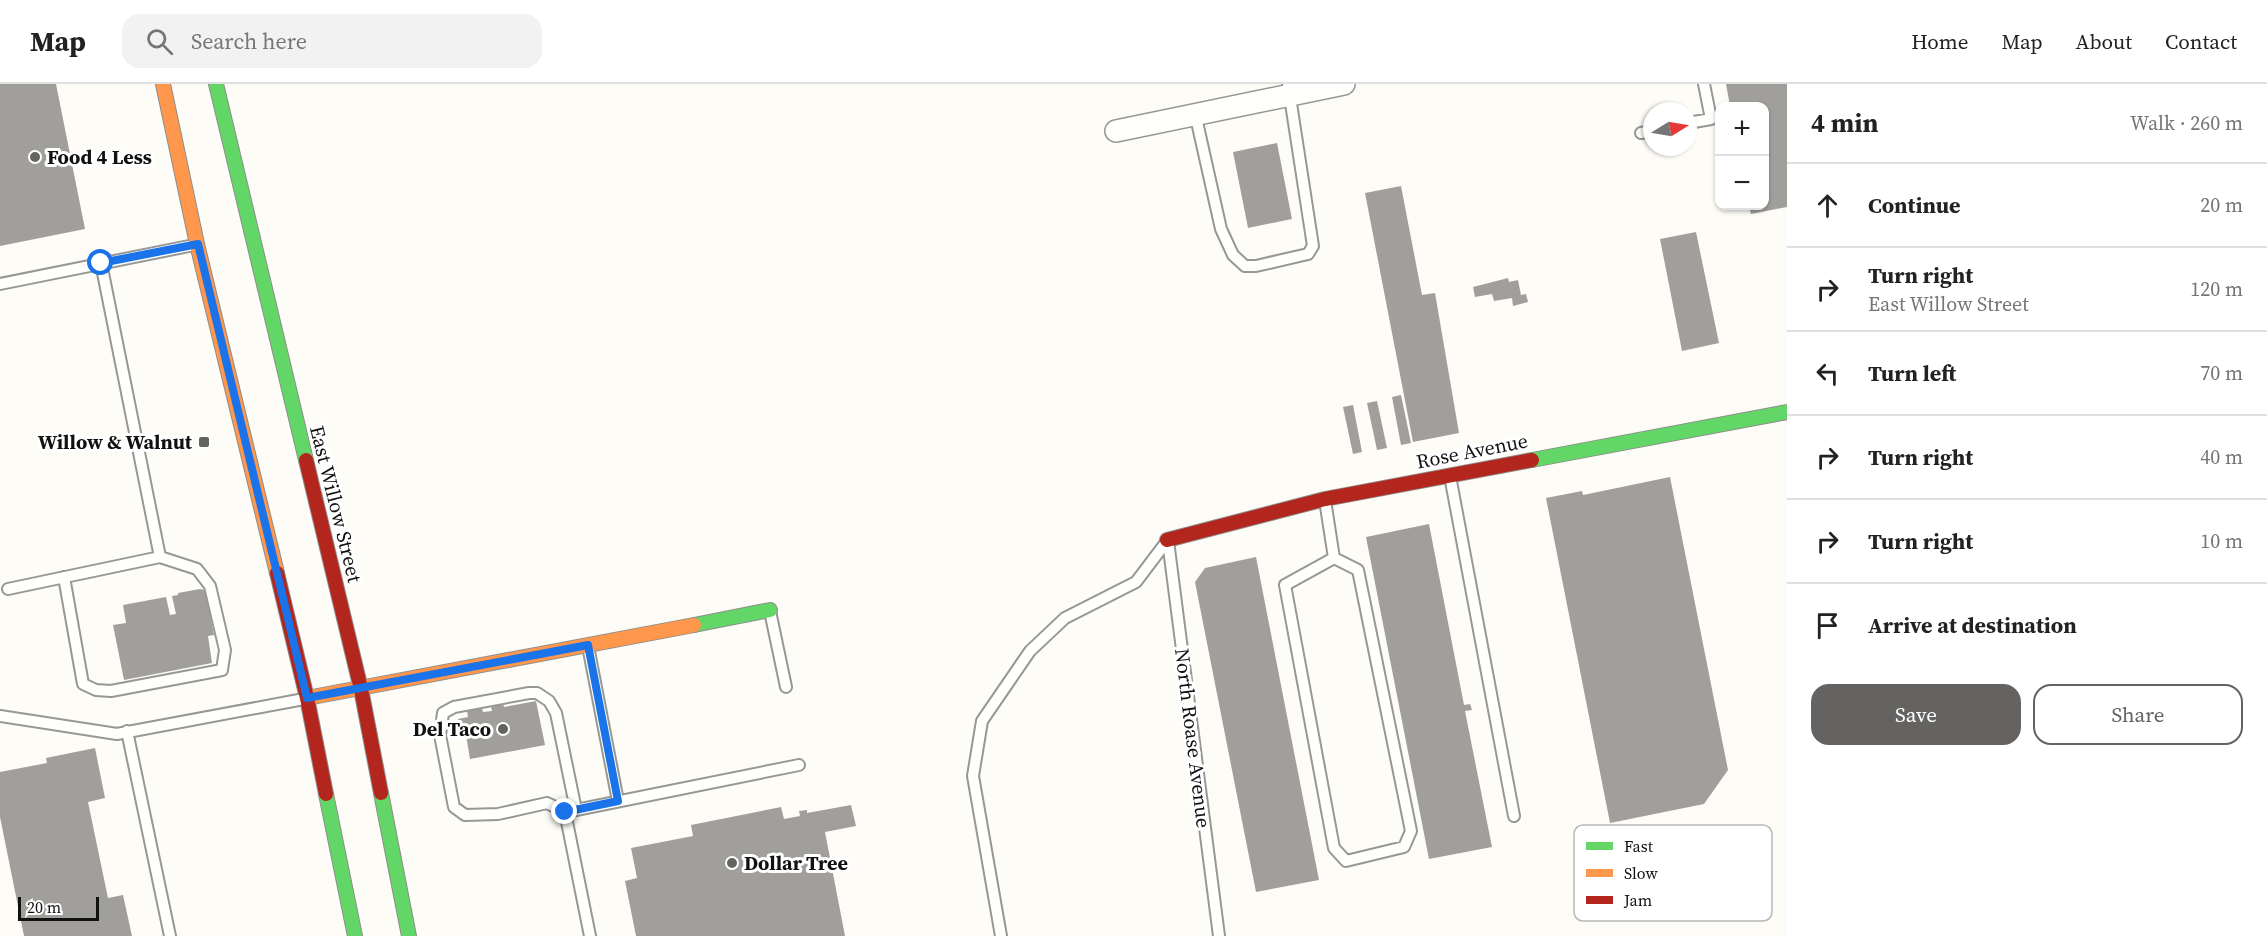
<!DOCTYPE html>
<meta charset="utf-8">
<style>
:root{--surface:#fff;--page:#f2f2f2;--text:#222;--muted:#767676;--line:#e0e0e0;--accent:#646362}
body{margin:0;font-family:"Source Serif 4",serif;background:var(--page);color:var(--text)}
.controls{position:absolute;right:18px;top:18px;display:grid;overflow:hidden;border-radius:12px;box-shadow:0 2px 4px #0004}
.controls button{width:54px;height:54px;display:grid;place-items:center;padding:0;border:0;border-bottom:2px solid var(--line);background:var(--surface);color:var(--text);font:30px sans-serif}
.compass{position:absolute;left:1643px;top:18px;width:54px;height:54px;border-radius:50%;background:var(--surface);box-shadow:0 2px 4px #0004;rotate:79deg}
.scale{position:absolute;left:18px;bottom:15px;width:81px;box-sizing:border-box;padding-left:6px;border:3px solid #111;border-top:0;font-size:16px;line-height:21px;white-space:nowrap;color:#111;-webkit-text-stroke:4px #fff;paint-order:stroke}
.stop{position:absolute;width:18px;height:18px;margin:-14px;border:4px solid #1a73e8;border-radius:50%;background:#fff}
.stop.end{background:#1a73e8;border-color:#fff;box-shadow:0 2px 6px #0008}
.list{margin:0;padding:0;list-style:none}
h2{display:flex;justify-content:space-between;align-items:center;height:78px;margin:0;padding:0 24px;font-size:26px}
h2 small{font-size:20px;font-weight:400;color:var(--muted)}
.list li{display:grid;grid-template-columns:39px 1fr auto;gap:18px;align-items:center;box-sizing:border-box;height:84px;padding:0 24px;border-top:2px solid var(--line)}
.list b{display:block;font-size:22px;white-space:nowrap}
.list p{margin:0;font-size:20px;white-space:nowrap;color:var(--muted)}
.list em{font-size:20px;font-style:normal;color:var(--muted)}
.actions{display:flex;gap:12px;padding:18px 24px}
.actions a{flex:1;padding:14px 0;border:2px solid var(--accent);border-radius:18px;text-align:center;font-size:21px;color:var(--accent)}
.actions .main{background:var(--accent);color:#fff}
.icon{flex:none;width:33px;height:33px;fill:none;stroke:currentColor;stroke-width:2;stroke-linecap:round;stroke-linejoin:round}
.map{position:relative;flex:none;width:1787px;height:852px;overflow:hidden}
header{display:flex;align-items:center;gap:36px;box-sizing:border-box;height:84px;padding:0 30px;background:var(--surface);border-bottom:2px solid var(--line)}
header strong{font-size:28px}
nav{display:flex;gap:33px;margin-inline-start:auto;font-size:21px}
.search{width:420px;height:54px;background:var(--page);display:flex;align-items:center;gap:15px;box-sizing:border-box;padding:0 21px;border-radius:18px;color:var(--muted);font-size:22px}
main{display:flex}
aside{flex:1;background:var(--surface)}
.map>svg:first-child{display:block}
</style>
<header>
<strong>Map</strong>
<div class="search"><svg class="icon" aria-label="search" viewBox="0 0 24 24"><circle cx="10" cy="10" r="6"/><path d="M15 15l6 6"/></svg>Search here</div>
<nav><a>Home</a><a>Map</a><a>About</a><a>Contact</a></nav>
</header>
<main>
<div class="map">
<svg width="1787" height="852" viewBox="0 0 1787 852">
<rect width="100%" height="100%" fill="#fdfcf7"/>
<path fill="#a19f9c" d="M0,0H56L85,145L0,162Z
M1726,0H1787V123L1751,130L1749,122H1764V22H1730Z
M1277,59L1292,135L1248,144L1233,68Z
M1401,102L1422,211L1435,209L1459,349L1413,358L1365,109Z
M1696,148L1719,259L1682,267L1660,155Z
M1508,194L1509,198L1518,196L1521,211L1526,210L1528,218L1513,222L1512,214L1494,217L1492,210L1475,213L1473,203Z
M1401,311L1411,359L1401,361L1392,313Z
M1377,317L1387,364L1377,366L1367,319Z
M1353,321L1362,368L1353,370L1343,323Z
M1670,393L1728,686L1704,720L1610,739L1546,414L1582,407L1583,411Z
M1429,440L1464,621L1470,620L1472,626L1465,627L1492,763L1429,775L1366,453Z
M1256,473L1319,796L1256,808L1195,498L1205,484Z
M200,505L205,506L214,551L208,552L212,579L124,596L113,541L126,539L123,521L166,513L170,531L176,530L172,512L178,511V509Z
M502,615L504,623L536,617L545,661L470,675L465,645L460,646L458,635L468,633L467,627L482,624L483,628L492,627L490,618Z
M95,664L105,714L88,718L108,814L123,811L132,852H24L0,733V688L47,679L46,674Z
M851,721L856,742L825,748L845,852H636L625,797L637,794L631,764L693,752L691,741L781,723L784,735L800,732L799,727L807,726V729Z"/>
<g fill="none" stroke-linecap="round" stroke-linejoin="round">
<defs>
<path id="lane" d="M1195,29L1221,145L1233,171L1245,182H1256L1308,170L1313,162L1288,0
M1688,39L1711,35L1704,0
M1641,49L1652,47
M0,200L194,161
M1450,392L1514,732
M1325,416L1334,474L1285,501L1334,764L1346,777L1404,763L1411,747L1358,486L1334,474
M1168,457L1219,852
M64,493L83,600L96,606L111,607L222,586L225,566L210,502L197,485L160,473
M8,505L160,473L101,179
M770,527L786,603
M588,562L618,717
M0,632L117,650L304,615
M127,647L170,852
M576,726L556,629L549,617L537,609H529L454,623L443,629L440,651L454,723L465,731L498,730L547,719L565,728L576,726L799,681
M565,728L590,852
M1001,852L973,692L982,637L1030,567L1065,534L1136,498L1167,457"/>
<path id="street" d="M1116,47L1344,0"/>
<path id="fast" d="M216,0L306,376
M1532,376L1787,328
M694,541L770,526
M381,709L409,852
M326,710L355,852"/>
<path id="slow" d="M163,0L197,160L277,489
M307,614L694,541"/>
<path id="jam" d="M306,376L361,605L381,709
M1167,456L1325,415L1532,376
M277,489L307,614L326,710"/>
</defs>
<use href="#lane" stroke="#979795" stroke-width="14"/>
<use href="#street" stroke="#979795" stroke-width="24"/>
<use href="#fast" stroke="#8e8d8b" stroke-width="16"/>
<use href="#slow" stroke="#8e8d8b" stroke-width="16"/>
<use href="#jam" stroke="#8e8d8b" stroke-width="16"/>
<use href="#lane" stroke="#fffffe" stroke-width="10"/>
<use href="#street" stroke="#fffffe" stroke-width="21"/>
<use href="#fast" stroke="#63d668" stroke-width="14"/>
<use href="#slow" stroke="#ff974d" stroke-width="14"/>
<use href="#jam" stroke="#b3261e" stroke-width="14"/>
</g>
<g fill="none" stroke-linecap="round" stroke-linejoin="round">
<path stroke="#1a73e8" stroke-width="8" d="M101,179L198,160L307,614L588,561L618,717L565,728"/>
</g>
<g fill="#646362" stroke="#fff" stroke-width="2">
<circle cx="35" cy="73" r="6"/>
<rect x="198" y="352" width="12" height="12" rx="3"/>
<circle cx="503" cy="645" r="6"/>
<circle cx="732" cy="779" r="6"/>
</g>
<g text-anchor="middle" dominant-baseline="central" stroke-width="6" stroke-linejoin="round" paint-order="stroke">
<g font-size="20" font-weight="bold" fill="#111" stroke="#fff" text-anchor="start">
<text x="47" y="73">Food 4 Less</text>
<text x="192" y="358" text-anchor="end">Willow &amp; Walnut</text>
<text x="491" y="645" text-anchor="end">Del Taco</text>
<text x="744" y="779">Dollar Tree</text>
</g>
<g font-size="20" fill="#111" stroke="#fff">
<text transform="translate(1472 367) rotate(-11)">Rose Avenue</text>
<text transform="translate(336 420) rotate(76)">East Willow Street</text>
<text transform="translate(1193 654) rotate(83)">North Roase Avenue</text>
</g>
</g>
<rect x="1574" y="741" width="198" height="96" rx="9" fill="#fff" stroke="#b8b8b8" stroke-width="1.5"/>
<rect x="1586" y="758" width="27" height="8" fill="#63d668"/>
<rect x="1586" y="785" width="27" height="8" fill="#ff974d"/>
<rect x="1586" y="812" width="27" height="8" fill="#b3261e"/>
<g font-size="16" fill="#111">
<text x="1624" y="768">Fast</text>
<text x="1624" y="795">Slow</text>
<text x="1624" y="822">Jam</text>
</g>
</svg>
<div class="controls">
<button>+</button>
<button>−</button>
</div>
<svg class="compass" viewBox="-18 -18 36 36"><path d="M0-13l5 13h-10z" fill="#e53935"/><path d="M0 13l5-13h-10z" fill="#767676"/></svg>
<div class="scale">20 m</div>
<div class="stop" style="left:101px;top:179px"></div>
<div class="stop end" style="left:565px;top:728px"></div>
</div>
<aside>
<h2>4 min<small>Walk · 260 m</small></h2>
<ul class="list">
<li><svg class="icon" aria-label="ahead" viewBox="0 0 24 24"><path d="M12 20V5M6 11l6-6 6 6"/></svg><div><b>Continue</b></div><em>20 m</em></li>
<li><svg class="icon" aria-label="right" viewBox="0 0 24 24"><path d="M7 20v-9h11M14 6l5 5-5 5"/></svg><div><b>Turn right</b><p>East Willow Street</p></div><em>120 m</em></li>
<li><svg class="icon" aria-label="left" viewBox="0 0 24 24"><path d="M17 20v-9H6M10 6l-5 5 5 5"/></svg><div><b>Turn left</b></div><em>70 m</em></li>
<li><svg class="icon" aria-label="right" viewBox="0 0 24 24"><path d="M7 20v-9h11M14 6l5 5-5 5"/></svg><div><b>Turn right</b></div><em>40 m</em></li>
<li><svg class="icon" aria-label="right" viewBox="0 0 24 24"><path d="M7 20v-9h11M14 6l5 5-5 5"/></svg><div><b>Turn right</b></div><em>10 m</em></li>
<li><svg class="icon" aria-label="arrive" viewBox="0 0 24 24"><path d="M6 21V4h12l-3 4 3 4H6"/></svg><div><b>Arrive at destination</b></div></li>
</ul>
<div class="actions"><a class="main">Save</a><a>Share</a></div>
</aside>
</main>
